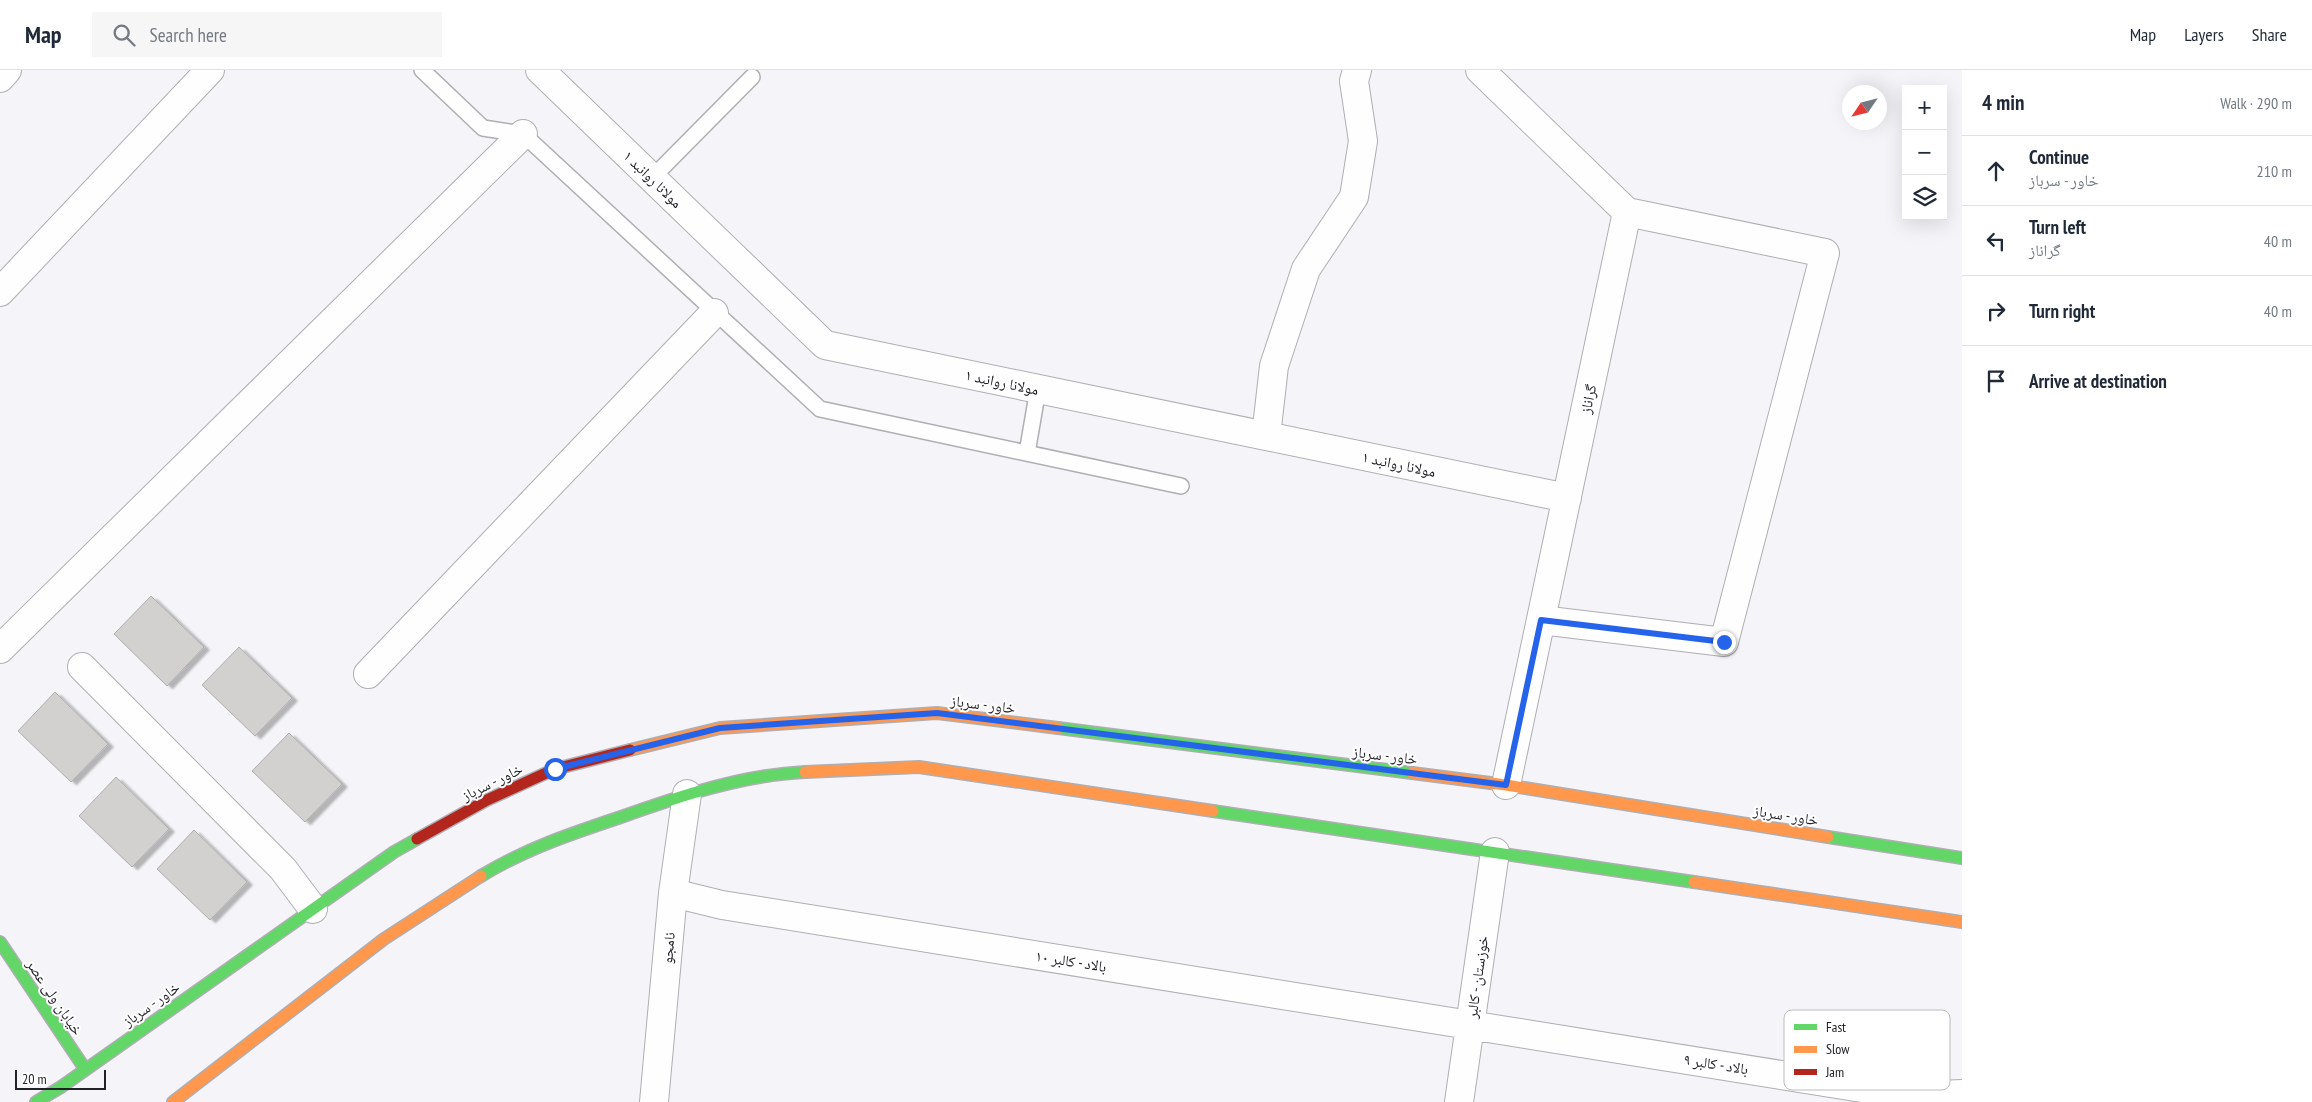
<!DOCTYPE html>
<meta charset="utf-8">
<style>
:root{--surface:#fff;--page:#f6f6f7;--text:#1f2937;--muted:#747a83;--line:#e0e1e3}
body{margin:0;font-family:"PT Sans Narrow","Noto Naskh Arabic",sans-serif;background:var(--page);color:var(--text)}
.controls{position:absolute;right:15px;top:15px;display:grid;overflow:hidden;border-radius:0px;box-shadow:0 5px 20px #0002}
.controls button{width:45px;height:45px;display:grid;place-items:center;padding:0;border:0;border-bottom:1px solid var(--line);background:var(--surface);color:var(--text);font:25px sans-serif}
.compass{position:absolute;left:1842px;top:15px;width:45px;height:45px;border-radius:50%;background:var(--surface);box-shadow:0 5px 20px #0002;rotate:235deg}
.scale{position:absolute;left:15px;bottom:12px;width:91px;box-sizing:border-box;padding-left:5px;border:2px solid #212128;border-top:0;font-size:14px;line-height:18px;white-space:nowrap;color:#212128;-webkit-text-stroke:4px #fff;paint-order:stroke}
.stop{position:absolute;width:15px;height:15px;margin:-11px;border:4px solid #2563eb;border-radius:50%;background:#fff}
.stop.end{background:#2563eb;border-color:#fff;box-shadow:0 1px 5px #0008}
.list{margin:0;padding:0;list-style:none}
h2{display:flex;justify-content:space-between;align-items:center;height:65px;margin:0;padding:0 20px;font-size:21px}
h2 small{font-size:16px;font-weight:400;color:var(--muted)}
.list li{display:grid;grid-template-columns:32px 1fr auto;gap:15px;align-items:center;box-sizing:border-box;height:70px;padding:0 20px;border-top:1px solid var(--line)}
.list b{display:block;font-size:19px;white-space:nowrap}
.list p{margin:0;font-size:16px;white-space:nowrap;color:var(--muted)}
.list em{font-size:16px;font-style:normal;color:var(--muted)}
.icon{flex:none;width:28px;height:28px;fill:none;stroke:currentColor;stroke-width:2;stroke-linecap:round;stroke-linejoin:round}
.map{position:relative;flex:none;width:1962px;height:1032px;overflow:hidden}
header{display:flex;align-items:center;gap:30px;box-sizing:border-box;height:70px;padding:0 25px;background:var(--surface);border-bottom:1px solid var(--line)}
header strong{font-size:24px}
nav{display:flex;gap:28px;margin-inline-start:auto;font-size:18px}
.search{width:350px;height:45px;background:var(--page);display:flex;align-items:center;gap:12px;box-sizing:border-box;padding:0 18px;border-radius:0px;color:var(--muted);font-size:19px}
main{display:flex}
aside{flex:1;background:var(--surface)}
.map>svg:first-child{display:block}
</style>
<header>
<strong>Map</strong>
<div class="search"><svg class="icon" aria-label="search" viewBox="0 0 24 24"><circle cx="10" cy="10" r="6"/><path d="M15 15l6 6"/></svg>Search here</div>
<nav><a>Map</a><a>Layers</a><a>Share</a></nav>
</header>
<main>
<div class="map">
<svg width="1962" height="1032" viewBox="0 0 1962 1032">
<defs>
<filter id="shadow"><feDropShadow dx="5.5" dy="3" stdDeviation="1" flood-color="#0004"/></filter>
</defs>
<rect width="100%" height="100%" fill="#f5f5f9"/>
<path fill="#d2d1cf" stroke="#aeaeac" filter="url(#shadow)" d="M151,526L204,577L167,616L114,564Z
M239,577L292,628L255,666L202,615Z
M55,622L108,674L71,712L18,661Z
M289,663L342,714L305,752L252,701Z
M116,707L169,759L132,797L79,746Z
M194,760L247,812L210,850L157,799Z"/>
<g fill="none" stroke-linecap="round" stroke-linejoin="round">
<defs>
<path id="lane" d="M422,0L483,58L523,64L820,339L1181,416
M652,108L752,7
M1027,383L1038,319"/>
<path id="street" d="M540,0L825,275L1567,428
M1480,0L1627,142L1506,715
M0,8L7,0
M0,222L210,0
M1266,366L1274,296L1306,199L1354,127L1363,71L1354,11L1357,0
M1541,550L1724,572L1825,183L1627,142
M0,579L523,64
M82,597L283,799L313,839
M368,604L714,243
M673,823L722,835L1912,1026L1962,1024
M654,1032L673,823L687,724
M1459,1032L1495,782"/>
<path id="fast" d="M1058,658L1412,703
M1213,741L1694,812
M1828,767L1962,788
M481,806C525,779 573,763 621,747C680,726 742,705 805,702
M0,872L85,999
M36,1032L61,1017L394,782L417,769"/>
<path id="slow" d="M630,680L720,658L937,643L1058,658
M805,702L919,697L1213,741
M1412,703L1506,715L1828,767
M1694,812L1962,852
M173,1032L384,869L481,806"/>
<path id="jam" d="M417,769L487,730L555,699L630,680"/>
</defs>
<use href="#lane" stroke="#aeaeb3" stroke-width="18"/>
<use href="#street" stroke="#aeaeb3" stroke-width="30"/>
<use href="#fast" stroke="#aeaeb3" stroke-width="14"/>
<use href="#slow" stroke="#aeaeb3" stroke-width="14"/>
<use href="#jam" stroke="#aeaeb3" stroke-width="14"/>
<use href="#lane" stroke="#fefefe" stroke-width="15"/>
<use href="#street" stroke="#fefefe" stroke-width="28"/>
<use href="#fast" stroke="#63d668" stroke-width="11"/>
<use href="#slow" stroke="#ff974d" stroke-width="11"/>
<use href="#jam" stroke="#b3261e" stroke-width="11"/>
</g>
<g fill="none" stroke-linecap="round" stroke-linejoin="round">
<path stroke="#2563eb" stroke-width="6" d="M555,699L720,658L937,643L1506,715L1541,550L1724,572"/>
</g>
<g text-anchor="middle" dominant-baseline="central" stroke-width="4" stroke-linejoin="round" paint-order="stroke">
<g font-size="15" fill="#212128" stroke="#fff">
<text transform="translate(653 109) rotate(44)">مولانا روانبد ۱</text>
<text transform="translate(1002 312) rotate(12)">مولانا روانبد ۱</text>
<text transform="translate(1588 329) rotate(-78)">گراناز</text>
<text transform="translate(1399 394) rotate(12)">مولانا روانبد ۱</text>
<text transform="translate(983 634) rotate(7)">خاور - سرباز</text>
<text transform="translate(1385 685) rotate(7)">خاور - سرباز</text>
<text transform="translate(492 712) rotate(-26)">خاور - سرباز</text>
<text transform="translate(1786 745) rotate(9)">خاور - سرباز</text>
<text transform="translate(668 878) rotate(-85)">نامجو</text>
<text transform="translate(1071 891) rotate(9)">بالاد - کالبر ۱۰</text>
<text transform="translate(1477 907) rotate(-82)">خوزستان - کالبر</text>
<text transform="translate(55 927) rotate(56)">خیابان ولی عصر</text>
<text transform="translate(151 934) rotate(-35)">خاور - سرباز</text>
<text transform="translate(1716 994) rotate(9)">بالاد - کالبر ۹</text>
</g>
</g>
<rect x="1784" y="940" width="166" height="80" rx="8" fill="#fff" stroke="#bcbcbe" stroke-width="1"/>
<rect x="1794" y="954" width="23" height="6" fill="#63d668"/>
<rect x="1794" y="976" width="23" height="7" fill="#ff974d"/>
<rect x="1794" y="999" width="23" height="6" fill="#b3261e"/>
<g font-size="14" fill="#212128">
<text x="1826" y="962">Fast</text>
<text x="1826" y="984">Slow</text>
<text x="1826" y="1007">Jam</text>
</g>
</svg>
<div class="controls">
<button>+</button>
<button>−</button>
<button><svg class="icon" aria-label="layers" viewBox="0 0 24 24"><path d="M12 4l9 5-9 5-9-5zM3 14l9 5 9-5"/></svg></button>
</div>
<svg class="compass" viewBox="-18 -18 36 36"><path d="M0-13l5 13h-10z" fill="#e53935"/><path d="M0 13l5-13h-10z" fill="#747a83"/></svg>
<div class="scale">20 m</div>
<div class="stop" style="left:555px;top:699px"></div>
<div class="stop end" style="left:1724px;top:572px"></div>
</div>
<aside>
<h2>4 min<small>Walk · 290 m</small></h2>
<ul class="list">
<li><svg class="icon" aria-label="ahead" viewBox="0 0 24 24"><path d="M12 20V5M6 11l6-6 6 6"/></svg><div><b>Continue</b><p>خاور - سرباز</p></div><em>210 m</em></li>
<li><svg class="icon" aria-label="left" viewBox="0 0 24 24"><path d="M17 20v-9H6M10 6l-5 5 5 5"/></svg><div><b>Turn left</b><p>گراناز</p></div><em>40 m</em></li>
<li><svg class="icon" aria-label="right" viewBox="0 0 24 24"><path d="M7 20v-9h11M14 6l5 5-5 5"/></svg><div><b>Turn right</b></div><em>40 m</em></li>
<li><svg class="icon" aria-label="arrive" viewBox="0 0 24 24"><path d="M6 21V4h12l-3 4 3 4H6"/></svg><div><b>Arrive at destination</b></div></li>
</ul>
</aside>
</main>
